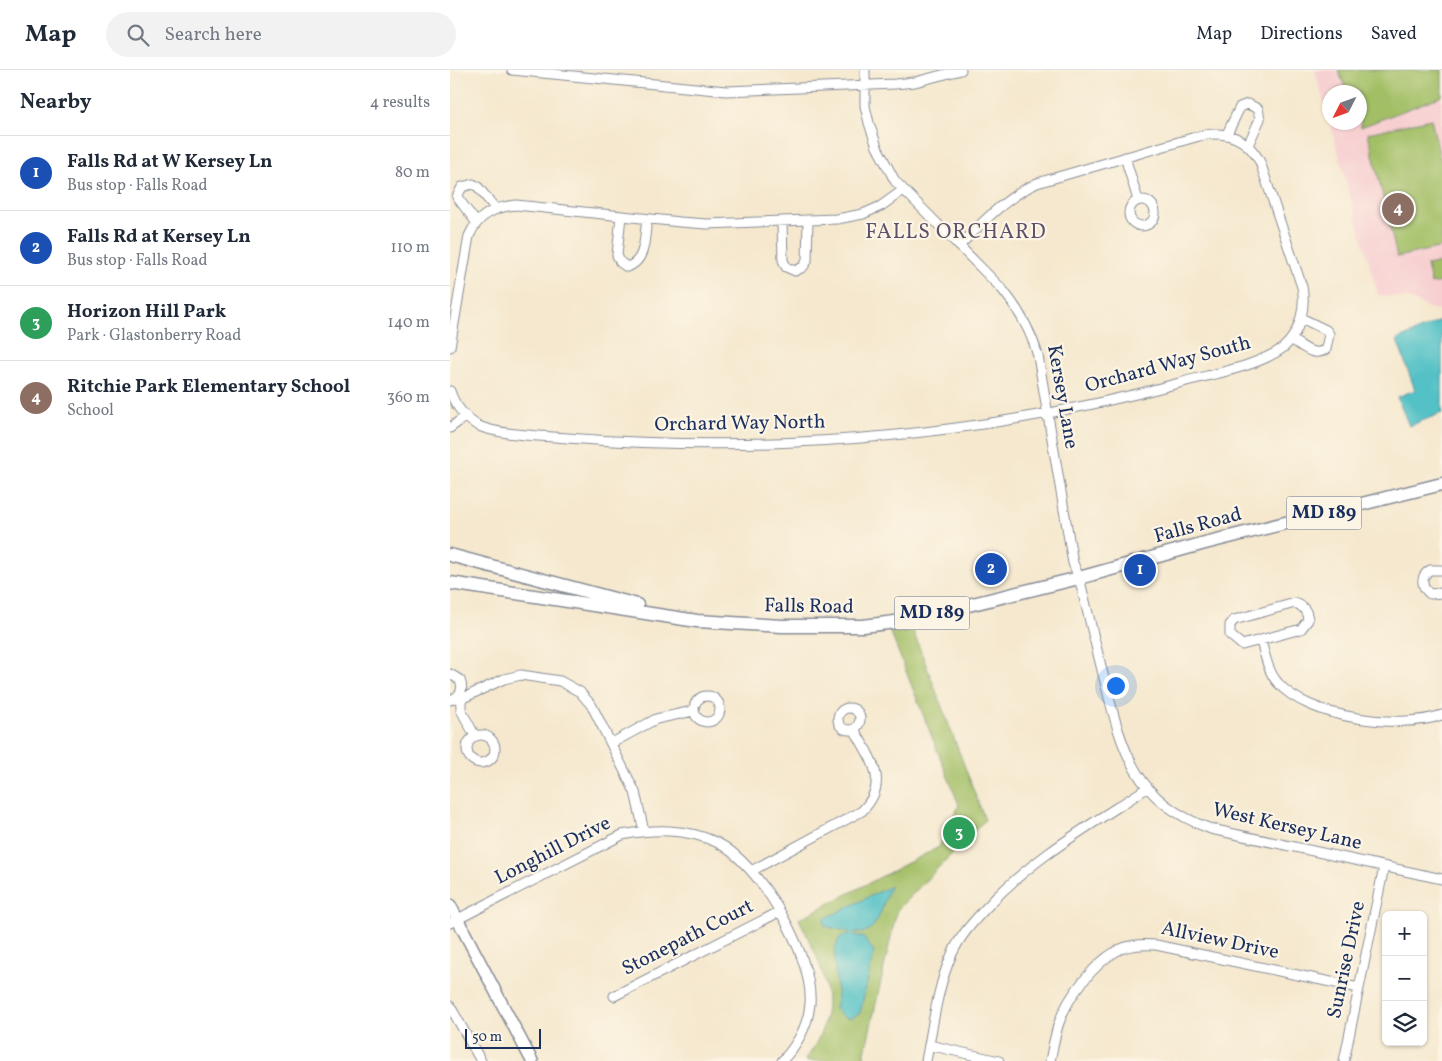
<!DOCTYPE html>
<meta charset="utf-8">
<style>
:root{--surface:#fff;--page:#f2f2f3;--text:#1f2937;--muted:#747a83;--line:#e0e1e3;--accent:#1a73e8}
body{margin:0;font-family:Vollkorn,serif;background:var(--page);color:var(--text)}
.controls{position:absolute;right:15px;bottom:15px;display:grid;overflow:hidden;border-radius:8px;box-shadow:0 1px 4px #0004}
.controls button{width:45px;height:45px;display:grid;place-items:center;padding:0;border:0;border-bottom:1px solid var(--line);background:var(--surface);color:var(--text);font:25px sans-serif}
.compass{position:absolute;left:872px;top:15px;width:45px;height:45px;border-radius:50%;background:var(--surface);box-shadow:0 1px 4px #0004;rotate:228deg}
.scale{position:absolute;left:15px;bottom:12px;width:76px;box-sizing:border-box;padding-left:5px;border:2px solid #1b2f5e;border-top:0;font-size:14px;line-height:18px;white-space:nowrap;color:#1b2f5e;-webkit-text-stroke:4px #fcf5e5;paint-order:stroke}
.you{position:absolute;left:665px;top:615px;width:18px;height:18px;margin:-12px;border:4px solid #fff;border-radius:50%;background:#1a73e8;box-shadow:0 0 0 8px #1a73e833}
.badge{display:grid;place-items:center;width:32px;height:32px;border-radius:50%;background:var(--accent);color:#fff;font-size:16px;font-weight:700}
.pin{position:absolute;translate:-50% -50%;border:2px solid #fff;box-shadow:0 1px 5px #0006}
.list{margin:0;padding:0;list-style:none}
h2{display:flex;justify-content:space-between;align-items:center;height:65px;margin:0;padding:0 20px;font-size:21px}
h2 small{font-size:16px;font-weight:400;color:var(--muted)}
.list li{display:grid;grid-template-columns:32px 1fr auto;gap:15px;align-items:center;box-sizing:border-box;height:75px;padding:0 20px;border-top:1px solid var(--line)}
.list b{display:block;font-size:19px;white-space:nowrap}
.list p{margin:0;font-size:16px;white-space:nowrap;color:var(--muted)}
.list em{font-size:16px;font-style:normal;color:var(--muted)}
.icon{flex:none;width:28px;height:28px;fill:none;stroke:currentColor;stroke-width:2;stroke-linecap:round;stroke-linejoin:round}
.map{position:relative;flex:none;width:992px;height:991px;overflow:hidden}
header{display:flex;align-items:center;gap:30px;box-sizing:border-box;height:70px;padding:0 25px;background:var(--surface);border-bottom:1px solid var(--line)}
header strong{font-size:24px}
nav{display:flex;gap:28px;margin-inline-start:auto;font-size:18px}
.search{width:350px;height:45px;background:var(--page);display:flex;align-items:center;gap:12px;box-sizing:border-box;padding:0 18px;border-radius:28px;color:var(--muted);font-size:19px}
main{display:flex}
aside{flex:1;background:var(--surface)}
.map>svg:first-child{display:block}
</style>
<header>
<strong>Map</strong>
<div class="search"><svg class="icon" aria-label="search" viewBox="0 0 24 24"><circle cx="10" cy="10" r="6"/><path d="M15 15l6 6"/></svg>Search here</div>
<nav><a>Map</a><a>Directions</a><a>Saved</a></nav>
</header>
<main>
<aside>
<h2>Nearby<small>4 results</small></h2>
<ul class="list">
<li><span class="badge" style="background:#1a4fb4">1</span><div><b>Falls Rd at W Kersey Ln</b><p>Bus stop · Falls Road</p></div><em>80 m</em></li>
<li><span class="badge" style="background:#1a4fb4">2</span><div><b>Falls Rd at Kersey Ln</b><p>Bus stop · Falls Road</p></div><em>110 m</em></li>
<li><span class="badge" style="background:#2e9e5b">3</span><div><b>Horizon Hill Park</b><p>Park · Glastonberry Road</p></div><em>140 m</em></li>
<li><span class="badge" style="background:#8d6e63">4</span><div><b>Ritchie Park Elementary School</b><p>School</p></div><em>360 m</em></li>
</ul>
</aside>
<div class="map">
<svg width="992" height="991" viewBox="0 0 992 991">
<rect width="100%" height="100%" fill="#fcf5e5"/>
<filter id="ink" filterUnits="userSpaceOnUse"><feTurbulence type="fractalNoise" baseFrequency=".02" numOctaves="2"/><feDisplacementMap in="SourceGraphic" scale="10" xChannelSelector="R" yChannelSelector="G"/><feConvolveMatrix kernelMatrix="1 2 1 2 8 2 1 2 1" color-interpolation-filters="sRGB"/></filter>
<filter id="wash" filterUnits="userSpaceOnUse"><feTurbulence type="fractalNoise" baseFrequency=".0096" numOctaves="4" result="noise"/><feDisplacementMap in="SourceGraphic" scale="20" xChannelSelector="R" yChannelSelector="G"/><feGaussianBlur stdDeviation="1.12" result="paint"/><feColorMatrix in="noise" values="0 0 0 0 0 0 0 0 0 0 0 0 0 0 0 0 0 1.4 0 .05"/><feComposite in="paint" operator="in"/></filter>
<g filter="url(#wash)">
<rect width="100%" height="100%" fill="#f5e8ce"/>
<path fill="#f7cfd1" d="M865,0H992V240L987,241L957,228L928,225L880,53L909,52V22H879V51Z"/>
<path fill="#a3bf66" stroke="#5f7762" d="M888,0H992V26L911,57L909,22H897Z
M981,49L992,96V177L947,187L918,63Z
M992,192V212L981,214L977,195Z
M462,558L535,750L447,840L413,991H355C393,938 375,901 349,849L489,777L509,735L440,561Z"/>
<path fill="#52c1c6" stroke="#367892" d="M992,250V343L959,356L947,327L965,320L947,270Z
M441,816C432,830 431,861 410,863C399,863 385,858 375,856L374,849Z
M398,864L413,867L424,882L410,943C399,952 392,948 385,938C392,911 377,890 390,867Z"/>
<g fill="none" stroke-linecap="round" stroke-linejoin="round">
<path stroke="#52c1c6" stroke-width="3" d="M402,865V861"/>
</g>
</g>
<g filter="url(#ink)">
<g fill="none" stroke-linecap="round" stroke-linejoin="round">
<defs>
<path id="minor" d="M62,0L276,21L445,14L465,12L511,0
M415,0V36L419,53L427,77L445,111L552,219C569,240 581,260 588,286L623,493L629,508C638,542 646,577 655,612C673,683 685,731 761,759L992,809
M777,64L790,37L798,34L808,39L810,49L798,75
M675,87L688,130
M679 143a13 13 0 1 1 26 0a13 13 0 1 1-26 0Z
M171,146L167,185L170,192L177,197C197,191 194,166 197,149
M332,151L333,190L336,197L345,201L353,197L357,191L358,150
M26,152L7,127L12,117L23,114L28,117L45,138
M841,269C852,276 864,288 876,279L879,264L876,260L851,248
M0,277L19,166C28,145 44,137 66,135L230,152L257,154L358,150L387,149L413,144L431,136L452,121
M0,321C4,334 16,350 29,356C48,365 95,366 117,368C324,384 532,367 733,312C762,304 810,296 834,277C850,263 856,237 852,217L810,92C797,67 775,60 749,66L587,113C555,128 533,152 509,176
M0,358L16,346
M992,500H980C970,506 971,517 980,524L992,523
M845,533C854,536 857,541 858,550L851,559L792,575L780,565V555L784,550Z
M811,571C815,585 818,602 828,613C858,648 950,660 992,645
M0,604L10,610C14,620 10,627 0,630
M244 639a13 13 0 1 1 26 0a13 13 0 1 1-26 0Z
M388 649a11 11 0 1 1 22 0a11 11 0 1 1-22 0Z
M17 679a14 14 0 1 1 28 0a14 14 0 1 1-28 0Z
M25,666L11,640V629L54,609L71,605L110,611L130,622L142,636L185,722L194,761
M162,673L206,649L243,641
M303,800L412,741C441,712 420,688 404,659
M0,853L172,765C204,759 235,758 266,772C309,792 364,886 360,934C358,956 347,975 332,991
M164,926L329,842
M0,936L31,991
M479,975L549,991
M476,991C483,956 487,917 502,884C510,866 523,852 536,838C582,788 641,755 697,718
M600,991C603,977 605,963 610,950C618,927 644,894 665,882C677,874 692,874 706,875L909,918
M894,991L934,797"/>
<path id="secondary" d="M0,835L82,991"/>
<path id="primary" d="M0,485L187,535
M0,513L247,551L332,556H413L453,551L629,508L755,473L992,414"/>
</defs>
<use href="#minor" stroke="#888c96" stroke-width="11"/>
<use href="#secondary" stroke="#888c96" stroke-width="14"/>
<use href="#primary" stroke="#888c96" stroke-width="15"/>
<use href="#minor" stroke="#fff" stroke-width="9"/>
<use href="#secondary" stroke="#fff" stroke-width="11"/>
<use href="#primary" stroke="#fff" stroke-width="12"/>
</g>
</g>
<g text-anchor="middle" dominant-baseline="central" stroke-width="4.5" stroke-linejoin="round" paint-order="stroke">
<g fill="#fcf5e5" stroke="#5e6a86" stroke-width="1">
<rect x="836.5" y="426.5" width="75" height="33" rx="4"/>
<rect x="444.5" y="526.5" width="75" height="33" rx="4"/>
</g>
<g font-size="19" font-weight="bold" fill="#1b2f5e">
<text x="874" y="443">MD 189</text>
<text x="482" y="543">MD 189</text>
</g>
<g font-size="20" fill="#1b2f5e" stroke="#fcf5e5">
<text transform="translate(718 295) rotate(-15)">Orchard Way South</text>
<text transform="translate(612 327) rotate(80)">Kersey Lane</text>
<text transform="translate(290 354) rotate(-1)">Orchard Way North</text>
<text transform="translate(748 456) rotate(-15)">Falls Road</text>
<text transform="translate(359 537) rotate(1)">Falls Road</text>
<text transform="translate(837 757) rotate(13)">West Kersey Lane</text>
<text transform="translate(103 781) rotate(-27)">Longhill Drive</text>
<text transform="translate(238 868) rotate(-27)">Stonepath Court</text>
<text transform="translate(770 871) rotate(12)">Allview Drive</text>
<text transform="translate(897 890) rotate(-78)">Sunrise Drive</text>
</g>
<g font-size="21" letter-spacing="1" fill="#5c526b" stroke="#fcf5e5">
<text x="506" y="162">FALLS ORCHARD</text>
</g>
</g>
</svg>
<div class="controls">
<button>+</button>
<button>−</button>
<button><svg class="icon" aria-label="layers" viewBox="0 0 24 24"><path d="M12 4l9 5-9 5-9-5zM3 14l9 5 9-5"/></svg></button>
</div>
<svg class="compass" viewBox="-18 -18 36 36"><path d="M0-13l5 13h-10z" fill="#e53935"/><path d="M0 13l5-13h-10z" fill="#747a83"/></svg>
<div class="scale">50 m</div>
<div class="you"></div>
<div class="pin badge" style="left:690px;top:500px;background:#1a4fb4">1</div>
<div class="pin badge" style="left:541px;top:499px;background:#1a4fb4">2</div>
<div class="pin badge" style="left:509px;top:763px;background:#2e9e5b">3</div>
<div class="pin badge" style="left:948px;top:139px;background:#8d6e63">4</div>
</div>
</main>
